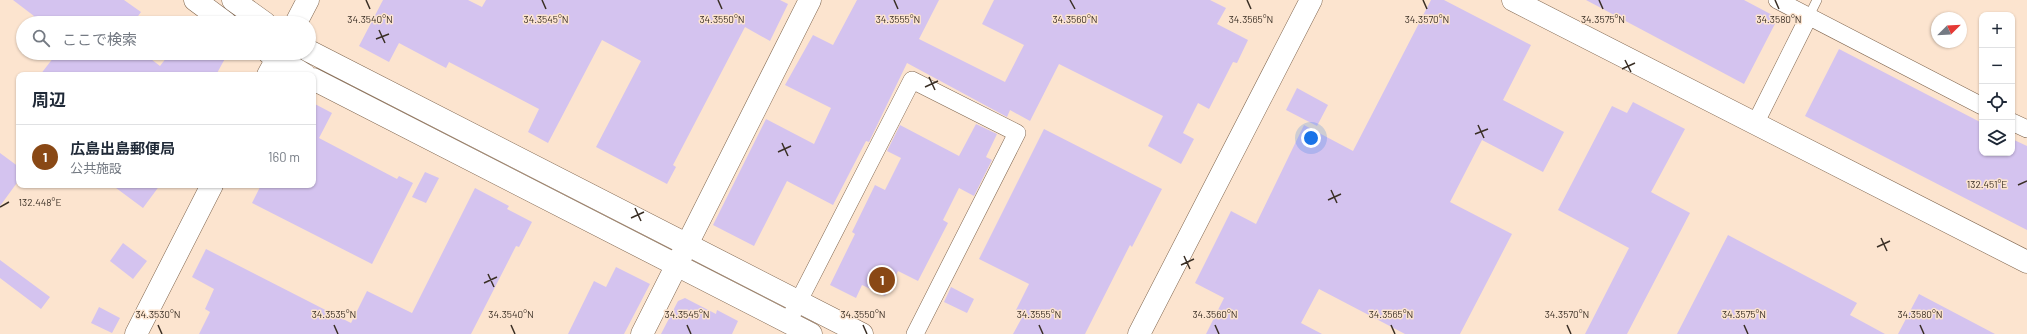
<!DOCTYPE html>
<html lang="ja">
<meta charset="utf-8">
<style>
:root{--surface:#fff;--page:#f6f6f7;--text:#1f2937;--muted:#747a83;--line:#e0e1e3;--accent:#894815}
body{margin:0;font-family:Barlow,"Noto Sans JP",sans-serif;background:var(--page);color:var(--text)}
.controls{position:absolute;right:12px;top:12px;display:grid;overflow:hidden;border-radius:8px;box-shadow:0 1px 3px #0004}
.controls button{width:36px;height:36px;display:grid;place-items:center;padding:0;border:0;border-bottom:1px solid var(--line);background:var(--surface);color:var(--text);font:20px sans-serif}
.compass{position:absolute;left:1931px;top:12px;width:36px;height:36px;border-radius:50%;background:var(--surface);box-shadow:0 1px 3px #0004;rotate:66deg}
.you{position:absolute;left:1311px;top:138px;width:14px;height:14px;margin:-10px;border:3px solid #fff;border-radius:50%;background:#1a73e8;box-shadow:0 0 0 6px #1a73e833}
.badge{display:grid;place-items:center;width:26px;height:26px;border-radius:50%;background:var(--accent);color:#fff;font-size:13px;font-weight:700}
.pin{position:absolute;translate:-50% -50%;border:2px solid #fff;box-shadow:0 1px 4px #0006}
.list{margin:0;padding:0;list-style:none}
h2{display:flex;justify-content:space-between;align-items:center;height:52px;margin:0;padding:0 16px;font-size:17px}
h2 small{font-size:13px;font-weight:400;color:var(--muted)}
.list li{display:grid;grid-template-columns:26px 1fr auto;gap:12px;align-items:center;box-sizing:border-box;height:64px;padding:0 16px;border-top:1px solid var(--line)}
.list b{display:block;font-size:15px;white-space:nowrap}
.list p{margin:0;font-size:13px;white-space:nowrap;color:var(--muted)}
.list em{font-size:13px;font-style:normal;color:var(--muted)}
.icon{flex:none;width:22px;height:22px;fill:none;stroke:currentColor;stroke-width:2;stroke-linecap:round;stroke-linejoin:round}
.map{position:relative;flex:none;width:2027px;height:334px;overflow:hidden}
.search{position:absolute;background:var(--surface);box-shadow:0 1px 3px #0004;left:16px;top:16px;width:300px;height:44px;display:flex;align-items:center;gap:10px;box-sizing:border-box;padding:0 14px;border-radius:22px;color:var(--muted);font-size:15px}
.panel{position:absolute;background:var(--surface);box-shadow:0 1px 3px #0004;left:16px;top:72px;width:300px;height:116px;border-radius:8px}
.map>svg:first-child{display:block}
</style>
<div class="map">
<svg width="2027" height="334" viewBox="0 0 2027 334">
<rect width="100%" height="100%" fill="#fce4cf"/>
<path fill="#d4c3ef" d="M13,0H124L141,12L133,23H28L34,16Z
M383,0H468L482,7L486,0H780L788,4L770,41L745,27L673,165L676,167L667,184L596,147L641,61L602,40L548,143L528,132L539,109L449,62L446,68L399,43L389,62L359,46Z
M857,0H939L919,39L1005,82L1024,45L982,24L994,0H1210L1226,8L1217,24L1248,40L1237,63L1233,62L1209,109L1198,103L1183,133L1194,139L1181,164L1148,146L1163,116L1059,64L1030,121L1010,110L1007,117L907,63L869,142L866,141L833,205L787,181L754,246L713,225L766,119L814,144L831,108L785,85L813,35L833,45Z
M1431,0H1444L1531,45L1503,100L1564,132L1543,172L1482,140L1450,202L1512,234L1460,334H1405L1319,289L1301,323L1322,334H1206L1224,298L1195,283L1231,211L1256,224L1304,125L1353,151Z
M1586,0H1744L1778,18L1744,84Z
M1839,49L1982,123V153H2012V139L2027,146V230L1805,116Z
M57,53H143L160,66L170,53H228L216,75H40Z
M1297,88L1328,105L1317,126L1286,110Z
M1633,102L1685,129L1651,192L1690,213L1627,334H1585L1629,248L1558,210L1612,106L1627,113Z
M313,103L332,113L319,138L397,179L399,176L413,183L372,264L252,203L261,185H313Z
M976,124L997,134L986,157L992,160L974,196L959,188L943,220L948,223L918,281L898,271L885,296L862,285L856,298L830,285L855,234L852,232L875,185L885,190L901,158L887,151L900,125L959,156Z
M1044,129L1162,189L1132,247L1130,245L1085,334H1013L1024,314L1016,310L1029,284L979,259Z
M0,153L19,167V180L0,206Z
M425,172L439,178L426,203L412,197Z
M112,185H160L143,208Z
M475,188L509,206L507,209L532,222L519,247L516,246L471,334H199L210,312L205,309L214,289L192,277L206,249L351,323L367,291L412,313Z
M1728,235L1857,303L1850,315L1885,334H1677Z
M123,243L147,261L133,279L110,261Z
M0,260L50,297L41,309L0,278Z
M616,267L650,284L624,334H568L594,281L606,287Z
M951,287L974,299L967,313L944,302Z
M1919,294L1995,334H1898Z
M685,298L716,314L717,310L738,321L732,334H661L678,301Z
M99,307L120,318L112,333L91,323Z"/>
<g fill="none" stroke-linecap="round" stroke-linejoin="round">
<defs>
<path id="lane" d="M1809,16L1817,0"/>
<path id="street" d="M1777,0L1982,106
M2012,122L2027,129
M1755,124L1809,16
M788,322L912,80L1017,133L915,334"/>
<path id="secondary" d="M195,0L226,23
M233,0L265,23
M1513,0L2027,262
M296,23L308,0
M309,51L862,334
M269,53L305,75
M268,75L280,53
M313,79L811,334
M136,334L212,185
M642,334L810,0
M1139,334L1311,0"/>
</defs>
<use href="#lane" stroke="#7f654e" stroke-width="10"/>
<use href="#street" stroke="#7f654e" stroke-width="18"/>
<use href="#secondary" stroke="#7f654e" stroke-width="23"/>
<use href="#lane" stroke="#fff" stroke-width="9"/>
<use href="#street" stroke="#fff" stroke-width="17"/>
<use href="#secondary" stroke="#fff" stroke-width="22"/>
</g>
<path fill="none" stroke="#3a2f25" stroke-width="1.5" d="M366,0L370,9M542,0L546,9M718,0L722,9M894,0L898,9M1070,0L1075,9M1247,0L1251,9M1423,0L1427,9M1599,0L1603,9M1775,0L1779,9M379,30L385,43M376,39L389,34M1625,60L1631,72M1622,69L1635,63M929,77L935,90M925,87L938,81M1478,125L1484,138M1475,134L1488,129M782,143L788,156M778,152L791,146M2018,185L2027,181M1331,190L1337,203M1328,200L1341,194M0,207L9,202M635,208L641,221M631,218L644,212M1881,238L1887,251M1877,247L1890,241M1184,256L1190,269M1181,265L1194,259M488,274L494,287M484,283L497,277M158,325L162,334M334,325L338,334M511,325L515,334M687,325L691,334M863,325L867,334M1039,325L1043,334M1215,325L1219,334M1391,325L1395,334M1567,325L1571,334M1744,325L1748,334M1920,325L1924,334"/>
<g font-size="10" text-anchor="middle" fill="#3a2f25" stroke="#fce4cf" stroke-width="3" stroke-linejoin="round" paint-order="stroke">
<text x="370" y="23">34.3540°N</text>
<text x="546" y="23">34.3545°N</text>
<text x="722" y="23">34.3550°N</text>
<text x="1075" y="23">34.3560°N</text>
<text x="1427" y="23">34.3570°N</text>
<text x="1603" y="23">34.3575°N</text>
<text x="1779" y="23">34.3580°N</text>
<text x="898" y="23">34.3555°N</text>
<text x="1251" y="23">34.3565°N</text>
<text x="1987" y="188">132.451°E</text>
<text x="40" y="206">132.448°E</text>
<text x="158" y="318">34.3530°N</text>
<text x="334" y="318">34.3535°N</text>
<text x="511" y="318">34.3540°N</text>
<text x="687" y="318">34.3545°N</text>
<text x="863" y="318">34.3550°N</text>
<text x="1039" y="318">34.3555°N</text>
<text x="1215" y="318">34.3560°N</text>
<text x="1391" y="318">34.3565°N</text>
<text x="1567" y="318">34.3570°N</text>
<text x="1744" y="318">34.3575°N</text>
<text x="1920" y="318">34.3580°N</text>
</g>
</svg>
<div class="controls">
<button>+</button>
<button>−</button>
<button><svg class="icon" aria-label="locate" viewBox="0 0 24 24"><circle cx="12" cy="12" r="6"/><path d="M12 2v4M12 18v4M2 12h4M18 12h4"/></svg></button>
<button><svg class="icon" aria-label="layers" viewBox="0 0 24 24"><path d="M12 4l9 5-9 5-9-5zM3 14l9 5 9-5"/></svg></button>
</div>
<svg class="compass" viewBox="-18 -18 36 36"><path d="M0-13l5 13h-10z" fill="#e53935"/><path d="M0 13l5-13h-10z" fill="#747a83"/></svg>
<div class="you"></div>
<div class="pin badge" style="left:882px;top:280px">1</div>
<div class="search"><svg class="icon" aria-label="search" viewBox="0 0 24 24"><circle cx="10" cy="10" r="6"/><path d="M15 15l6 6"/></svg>ここで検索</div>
<section class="panel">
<h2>周辺<small></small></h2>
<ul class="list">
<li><span class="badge">1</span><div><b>広島出島郵便局</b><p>公共施設</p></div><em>160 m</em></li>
</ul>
</section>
</div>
